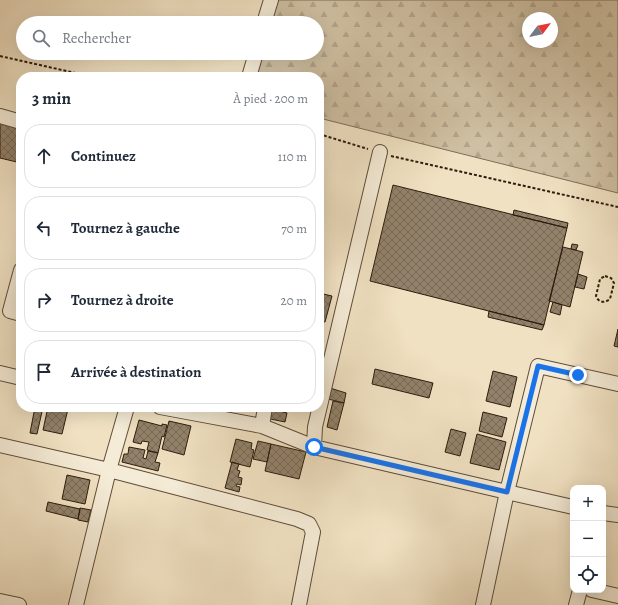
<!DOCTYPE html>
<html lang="fr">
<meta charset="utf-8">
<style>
:root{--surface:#fff;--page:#f6f6f7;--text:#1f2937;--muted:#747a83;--line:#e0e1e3}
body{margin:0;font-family:Alegreya,serif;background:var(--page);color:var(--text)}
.controls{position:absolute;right:12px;bottom:12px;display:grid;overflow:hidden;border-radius:8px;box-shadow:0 4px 16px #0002}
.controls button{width:36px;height:36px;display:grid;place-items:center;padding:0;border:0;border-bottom:1px solid var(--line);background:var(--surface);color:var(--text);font:20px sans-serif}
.compass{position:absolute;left:522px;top:12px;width:36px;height:36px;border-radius:50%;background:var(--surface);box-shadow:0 4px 16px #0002;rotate:58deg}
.stop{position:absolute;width:12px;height:12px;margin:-9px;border:3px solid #1a73e8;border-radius:50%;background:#fff}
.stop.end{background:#1a73e8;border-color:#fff;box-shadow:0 1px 4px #0008}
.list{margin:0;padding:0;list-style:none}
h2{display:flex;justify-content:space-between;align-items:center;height:52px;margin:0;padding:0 16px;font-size:17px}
h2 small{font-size:13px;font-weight:400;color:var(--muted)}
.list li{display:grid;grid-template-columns:26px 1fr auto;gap:12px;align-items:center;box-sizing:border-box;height:64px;margin:0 8px 8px;padding:0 8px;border:1px solid var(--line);border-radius:16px}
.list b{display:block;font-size:15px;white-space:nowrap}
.list em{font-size:13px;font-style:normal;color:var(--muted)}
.icon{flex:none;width:22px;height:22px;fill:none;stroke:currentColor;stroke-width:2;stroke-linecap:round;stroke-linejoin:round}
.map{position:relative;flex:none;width:618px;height:605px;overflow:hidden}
.search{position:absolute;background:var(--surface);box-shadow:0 4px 16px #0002;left:16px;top:16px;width:308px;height:44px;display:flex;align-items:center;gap:10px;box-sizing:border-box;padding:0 14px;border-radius:22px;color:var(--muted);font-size:15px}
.panel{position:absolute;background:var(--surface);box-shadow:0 4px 16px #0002;left:16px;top:72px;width:308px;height:340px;border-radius:16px}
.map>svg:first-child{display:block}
</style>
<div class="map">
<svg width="618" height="605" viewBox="0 0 618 605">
<defs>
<pattern id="forest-firs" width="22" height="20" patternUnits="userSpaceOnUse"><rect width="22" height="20" fill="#cfc0a3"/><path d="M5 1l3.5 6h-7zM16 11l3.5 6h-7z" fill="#b2a48b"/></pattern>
<pattern id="building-cross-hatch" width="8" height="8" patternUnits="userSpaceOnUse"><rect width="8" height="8" fill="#92826b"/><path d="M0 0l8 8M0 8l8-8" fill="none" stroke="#786a56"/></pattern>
</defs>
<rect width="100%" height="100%" fill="#f0e1c2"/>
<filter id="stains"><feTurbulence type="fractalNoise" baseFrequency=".005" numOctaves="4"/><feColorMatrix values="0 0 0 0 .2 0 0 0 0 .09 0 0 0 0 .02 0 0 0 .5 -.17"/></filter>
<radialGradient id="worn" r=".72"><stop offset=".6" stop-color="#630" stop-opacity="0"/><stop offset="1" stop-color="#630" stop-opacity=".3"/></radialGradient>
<path fill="url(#forest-firs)" stroke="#7e6e58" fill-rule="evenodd" d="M272,0H618V193L319,118V77H250L257,53H317V23H265ZM528,18H552V42H528Z"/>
<path fill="url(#building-cross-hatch)" stroke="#2d1c0d" d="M0,122L21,127V163L0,158Z
M393,185L567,228L544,325L370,281Z
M514,210L568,223L567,228L513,215Z
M572,244L578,245L576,250L571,249Z
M563,247L583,252L570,307L549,301Z
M578,274L587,277L584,289L575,287Z
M319,293L332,296L325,322L319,321Z
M553,302L562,305L560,315L550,312Z
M489,311L544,325L542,330L488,317Z
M618,329V347L614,346Z
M375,369L433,383L429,398L372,384Z
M493,371L517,377L510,407L486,401Z
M330,388L346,393L344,403L328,399Z
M333,401L344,403L337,430L327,427Z
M35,407H43L37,434L30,433Z
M48,407H61L68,409L62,434L43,430Z
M269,407H281L280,411L268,408Z
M268,408L287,413L285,422L266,418Z
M483,412L507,418L502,437L479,431Z
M139,420L162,426V424L167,425L164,437L162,436L158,453L147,450L149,442L142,441L141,444L133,442Z
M169,421L191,426L184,455L162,449Z
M451,429L466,433L460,456L445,452Z
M477,434L506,442L499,470L470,463Z
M236,439L252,443L251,449L254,450L250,467L230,462Z
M258,441L271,444L267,462L253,459Z
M271,444L306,452L299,479L265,471Z
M129,447L145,450L143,458L146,459L148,451L158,453L155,462L160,463L158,471L122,462L124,454H128Z
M232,462L239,464L237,470L240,471L238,477L242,478L241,485L237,484L236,486L240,487L239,492L225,488Z
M67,475L90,480L85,504L62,499Z
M48,502L80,509L78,519L46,511Z
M80,508L91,510L88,522L78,520Z"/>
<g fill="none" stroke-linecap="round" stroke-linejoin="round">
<defs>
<path id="minor" d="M264,23L271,0
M249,77L256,53
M0,116L21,122
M21,270L10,311L21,314
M0,373L21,378
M160,407L262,426L314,447L507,492L573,507
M262,426L265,407
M0,445L109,470L297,519L309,524L313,532L299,605
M314,447L315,427L380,152
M603,513L618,515
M592,590L618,596
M0,601L19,605
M76,605L109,470L127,407
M483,605L507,492L538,366L618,384
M576,605L580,590"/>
</defs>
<use href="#minor" stroke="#5e4d3a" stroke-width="16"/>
<path stroke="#2d1c0d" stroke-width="2" stroke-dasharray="3 2" stroke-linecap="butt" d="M0,56L93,77
M319,134L368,149
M391,156L618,207
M605,276L611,278L614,283L610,299C604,304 598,302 596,296L600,279Z"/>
<use href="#minor" stroke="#f5ecd7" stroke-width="14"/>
</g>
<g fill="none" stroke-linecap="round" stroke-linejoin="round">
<path stroke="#1a73e8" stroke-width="5" d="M314,447L507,492L538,366L578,375"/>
</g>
<rect width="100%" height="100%" filter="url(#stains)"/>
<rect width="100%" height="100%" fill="url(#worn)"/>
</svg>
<div class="controls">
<button>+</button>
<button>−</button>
<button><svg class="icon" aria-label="locate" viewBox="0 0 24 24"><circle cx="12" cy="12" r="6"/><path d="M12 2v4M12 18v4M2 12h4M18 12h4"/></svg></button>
</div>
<svg class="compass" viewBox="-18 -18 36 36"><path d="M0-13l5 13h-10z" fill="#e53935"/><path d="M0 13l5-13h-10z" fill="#747a83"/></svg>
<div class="stop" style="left:314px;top:447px"></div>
<div class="stop end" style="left:578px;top:375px"></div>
<div class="search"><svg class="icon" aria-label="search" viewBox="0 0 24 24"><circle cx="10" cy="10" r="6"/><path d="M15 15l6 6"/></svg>Rechercher</div>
<section class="panel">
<h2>3 min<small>À pied · 200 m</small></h2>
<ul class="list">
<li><svg class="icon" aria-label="ahead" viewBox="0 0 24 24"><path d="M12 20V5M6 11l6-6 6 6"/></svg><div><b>Continuez</b></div><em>110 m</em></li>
<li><svg class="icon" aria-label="left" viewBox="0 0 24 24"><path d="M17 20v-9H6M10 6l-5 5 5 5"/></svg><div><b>Tournez à gauche</b></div><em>70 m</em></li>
<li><svg class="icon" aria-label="right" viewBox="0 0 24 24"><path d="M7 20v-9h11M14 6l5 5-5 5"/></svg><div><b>Tournez à droite</b></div><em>20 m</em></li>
<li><svg class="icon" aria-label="arrive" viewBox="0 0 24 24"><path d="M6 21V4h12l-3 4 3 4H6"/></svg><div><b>Arrivée à destination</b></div></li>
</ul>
</section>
</div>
